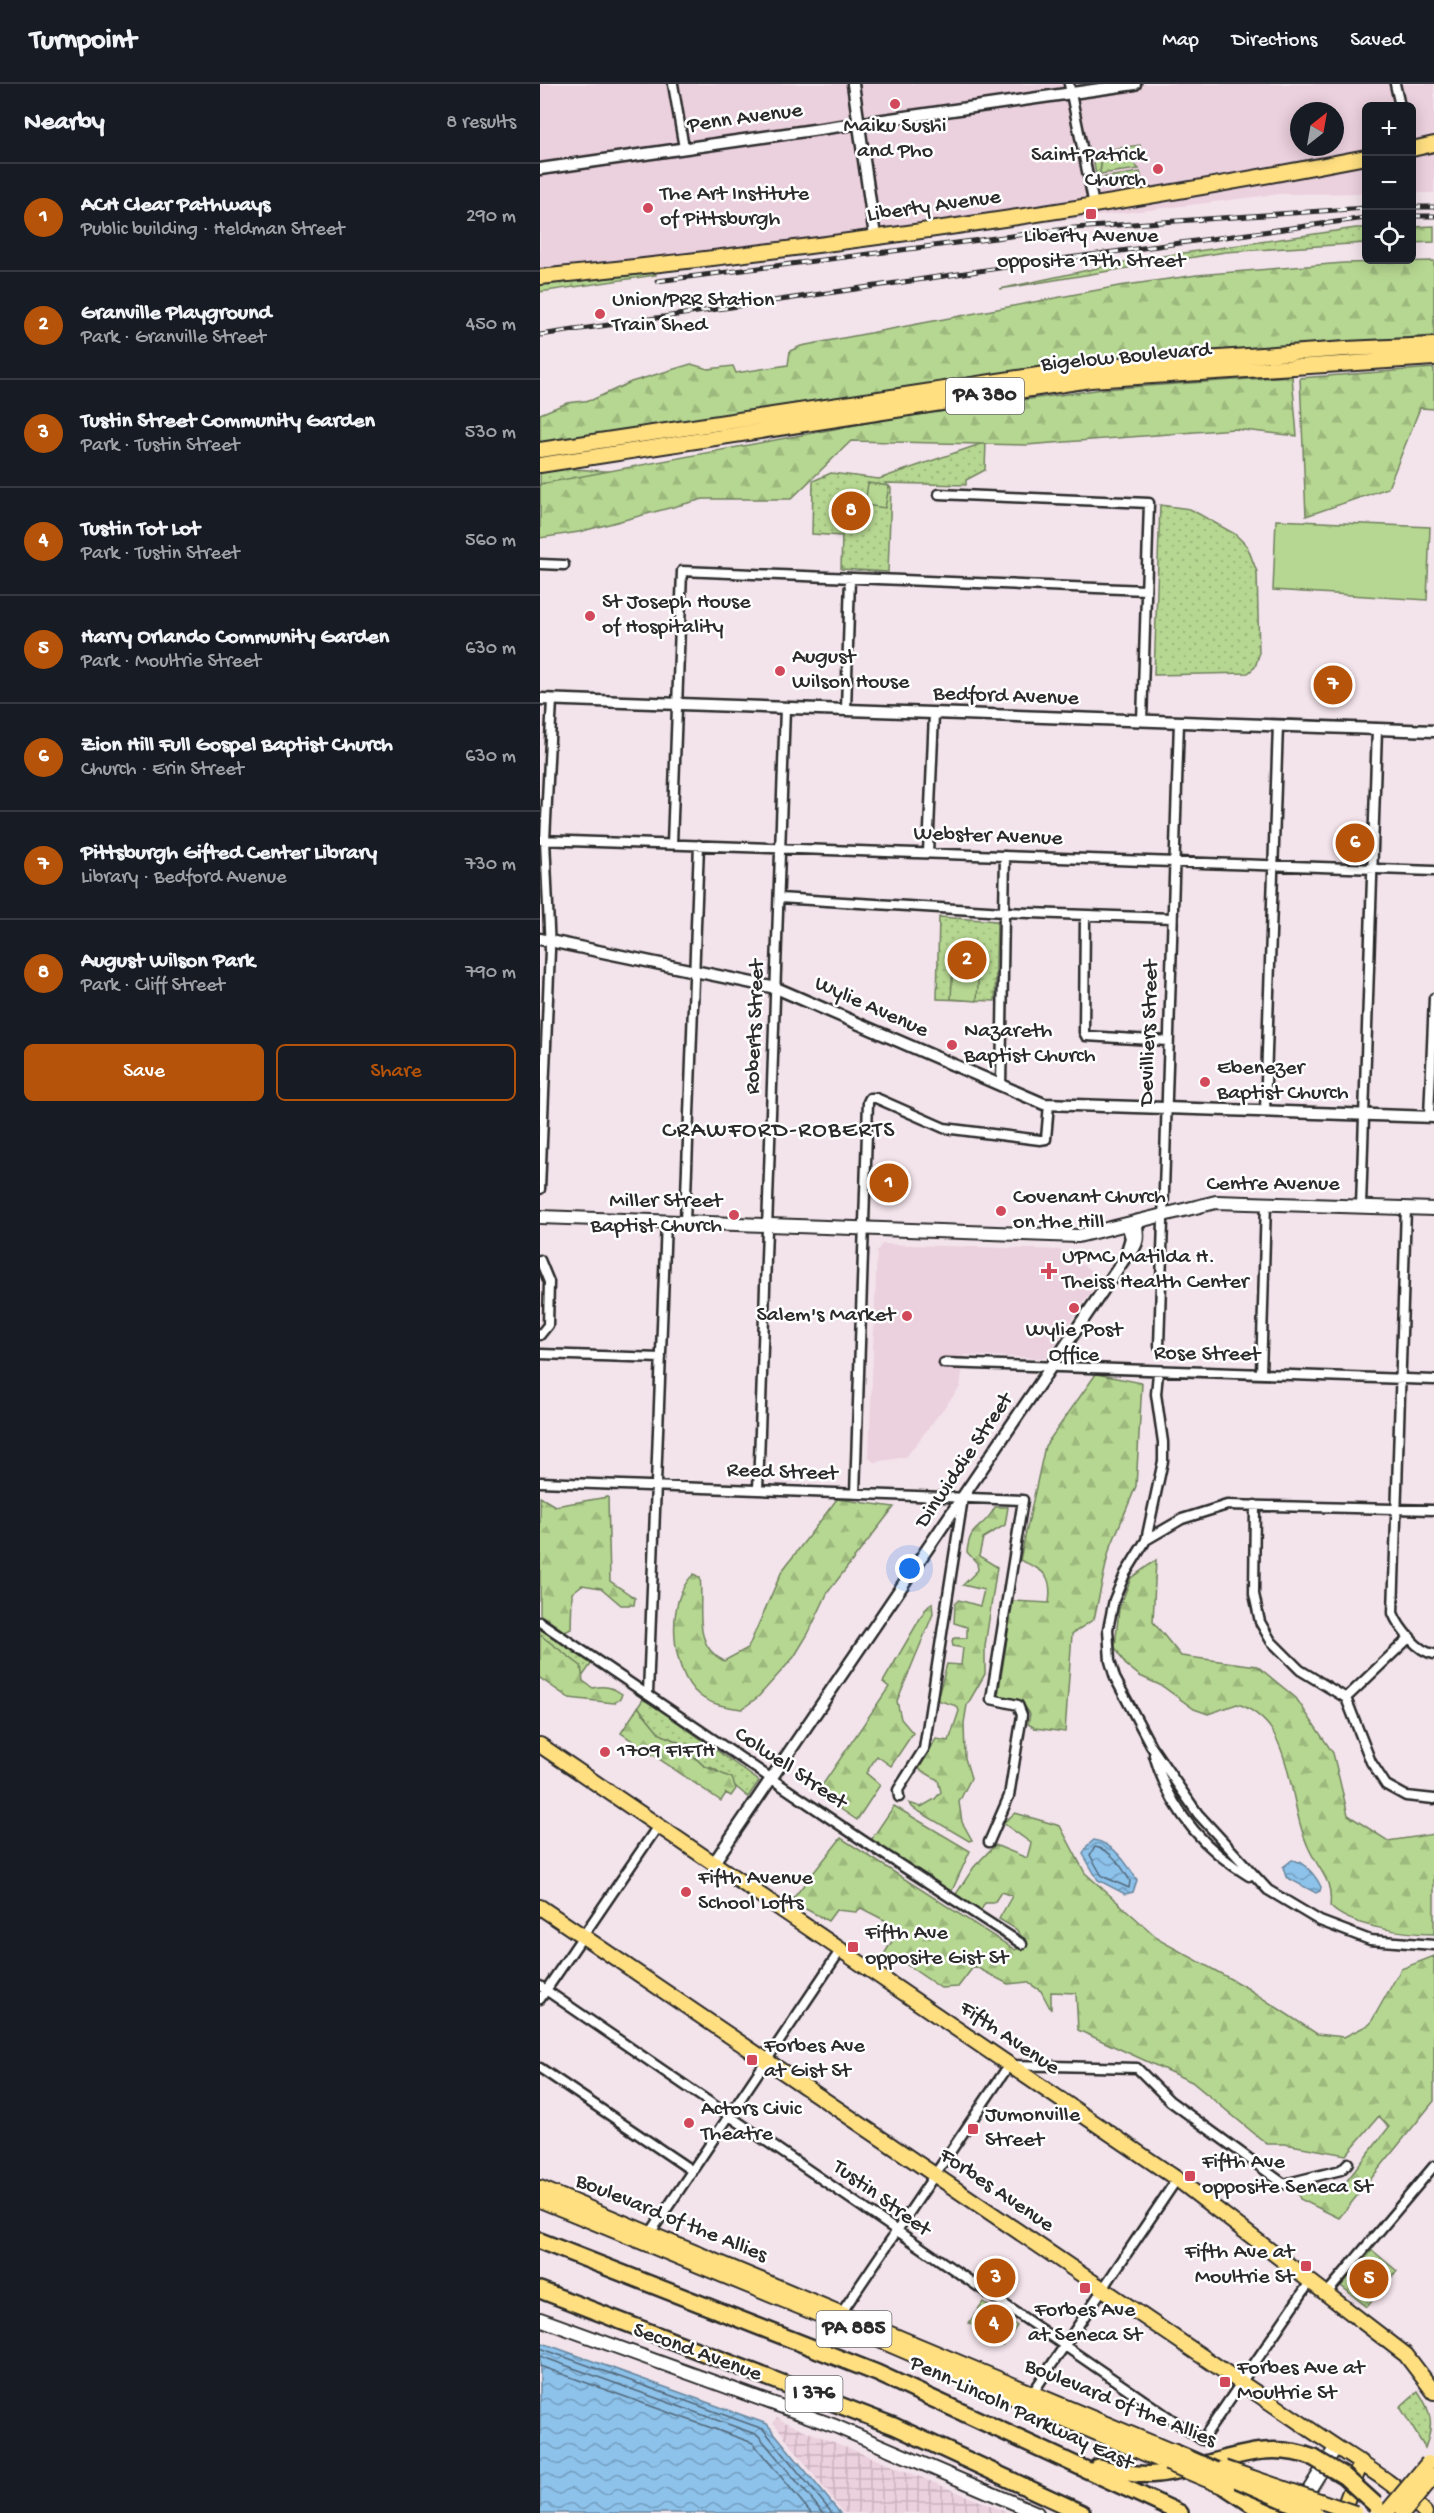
<!DOCTYPE html>
<meta charset="utf-8">
<style>
:root{--surface:#171b24;--page:#242831;--text:#f1f3f6;--muted:#9ea1a6;--line:#363941;--accent:#b45309}
body{margin:0;font-family:"Gochi Hand",sans-serif;background:var(--page);color:var(--text)}
.controls{position:absolute;right:18px;top:18px;display:grid;overflow:hidden;border-radius:9px;box-shadow:0 3px 15px #0003}
.controls button{width:54px;height:54px;display:grid;place-items:center;padding:0;border:0;border-bottom:2px solid var(--line);background:var(--surface);color:var(--text);font:30px sans-serif}
.compass{position:absolute;left:750px;top:18px;width:54px;height:54px;border-radius:50%;background:var(--surface);box-shadow:0 3px 15px #0003;rotate:31deg}
.you{position:absolute;left:370px;top:1485px;width:21px;height:21px;margin:-15px;border:4px solid #fff;border-radius:50%;background:#1a73e8;box-shadow:0 0 0 9px #1a73e833}
.badge{display:grid;place-items:center;width:39px;height:39px;border-radius:50%;background:var(--accent);color:#fff;font-size:20px;font-weight:700}
.pin{position:absolute;translate:-50% -50%;border:3px solid #fff;box-shadow:0 2px 6px #0006}
.list{margin:0;padding:0;list-style:none}
h2{display:flex;justify-content:space-between;align-items:center;height:78px;margin:0;padding:0 24px;font-size:26px}
h2 small{font-size:20px;font-weight:400;color:var(--muted)}
.list li{display:grid;grid-template-columns:39px 1fr auto;gap:18px;align-items:center;box-sizing:border-box;height:108px;padding:0 24px;border-top:2px solid var(--line)}
.list b{display:block;font-size:22px;white-space:nowrap}
.list p{margin:0;font-size:20px;white-space:nowrap;color:var(--muted)}
.list em{font-size:20px;font-style:normal;color:var(--muted)}
.actions{display:flex;gap:12px;padding:18px 24px}
.actions a{flex:1;padding:14px 0;border:2px solid var(--accent);border-radius:9px;text-align:center;font-size:21px;color:var(--accent)}
.actions .main{background:var(--accent);color:#fff}
.icon{flex:none;width:33px;height:33px;fill:none;stroke:currentColor;stroke-width:2;stroke-linecap:round;stroke-linejoin:round}
.map{position:relative;flex:none;width:894px;height:2429px;overflow:hidden}
header{display:flex;align-items:center;gap:36px;box-sizing:border-box;height:84px;padding:0 30px;background:var(--surface);border-bottom:2px solid var(--line)}
header strong{font-size:28px}
nav{display:flex;gap:33px;margin-inline-start:auto;font-size:21px}
main{display:flex}
aside{flex:1;background:var(--surface)}
.map>svg:first-child{display:block}
</style>
<header>
<strong>Turnpoint</strong>
<nav><a>Map</a><a>Directions</a><a>Saved</a></nav>
</header>
<main>
<aside>
<h2>Nearby<small>8 results</small></h2>
<ul class="list">
<li><span class="badge">1</span><div><b>ACH Clear Pathways</b><p>Public building · Heldman Street</p></div><em>290 m</em></li>
<li><span class="badge">2</span><div><b>Granville Playground</b><p>Park · Granville Street</p></div><em>450 m</em></li>
<li><span class="badge">3</span><div><b>Tustin Street Community Garden</b><p>Park · Tustin Street</p></div><em>530 m</em></li>
<li><span class="badge">4</span><div><b>Tustin Tot Lot</b><p>Park · Tustin Street</p></div><em>560 m</em></li>
<li><span class="badge">5</span><div><b>Harry Orlando Community Garden</b><p>Park · Moultrie Street</p></div><em>630 m</em></li>
<li><span class="badge">6</span><div><b>Zion Hill Full Gospel Baptist Church</b><p>Church · Erin Street</p></div><em>630 m</em></li>
<li><span class="badge">7</span><div><b>Pittsburgh Gifted Center Library</b><p>Library · Bedford Avenue</p></div><em>730 m</em></li>
<li><span class="badge">8</span><div><b>August Wilson Park</b><p>Park · Cliff Street</p></div><em>790 m</em></li>
</ul>
<div class="actions"><a class="main">Save</a><a>Share</a></div>
</aside>
<div class="map">
<svg width="894" height="2429" viewBox="0 0 894 2429">
<defs>
<pattern id="industrial-grid" width="8" height="8" patternUnits="userSpaceOnUse" patternTransform="scale(1.5)"><rect width="8" height="8" fill="#ebd0dd"/><path d="M0 4h8M4 0v8" fill="none" stroke="#cab3be"/></pattern>
<pattern id="grass-dots" width="8" height="8" patternUnits="userSpaceOnUse" patternTransform="scale(1.5)"><rect width="8" height="8" fill="#b6d791"/><path d="M2 2h.1M6 6h.1" fill="none" stroke="#9db97d" stroke-width="1.8" stroke-linecap="round"/></pattern>
<pattern id="forest-firs" width="22" height="20" patternUnits="userSpaceOnUse" patternTransform="scale(1.5)"><rect width="22" height="20" fill="#b6d791"/><path d="M5 1l3.5 6h-7zM16 11l3.5 6h-7z" fill="#9db97d"/></pattern>
<pattern id="garden-furrows" width="10" height="10" patternUnits="userSpaceOnUse" patternTransform="scale(1.5)"><rect width="10" height="10" fill="#b6d791"/><path d="M-1 1l2-2M0 10L10 0M9 11l2-2" fill="none" stroke="#9db97d"/></pattern>
<pattern id="water-waves" width="16" height="10" patternUnits="userSpaceOnUse" patternTransform="scale(1.5)"><rect width="16" height="10" fill="#8dc2eb"/><path d="M0 5q4-4 8 0t8 0" fill="none" stroke="#739ebf"/></pattern>
</defs>
<rect width="100%" height="100%" fill="#f3e3eb"/>
<filter id="ink" filterUnits="userSpaceOnUse"><feTurbulence type="fractalNoise" baseFrequency=".0167" numOctaves="2"/><feDisplacementMap in="SourceGraphic" scale="12" xChannelSelector="R" yChannelSelector="G"/><feConvolveMatrix kernelMatrix="1 2 1 2 8 2 1 2 1" color-interpolation-filters="sRGB"/></filter>
<g filter="url(#ink)">
<path fill="#ebd0dd" fill-rule="evenodd" d="M0,0H894V109H872V22H826V109L739,110L120,185L0,204ZM759,27H795V63H759Z
M342,1160L520,1166L558,1191V1197L506,1274L424,1271L420,1303L366,1373L334,1378L329,1374L337,1167Z"/>
<path fill="url(#industrial-grid)" d="M237,2333L244,2338L469,2429H303L234,2339Z"/>
<path fill="url(#grass-dots)" stroke="#70815e" stroke-width="1.5" d="M588,67L590,68L587,73L599,85L560,90L561,80L565,72Z
M600,88L603,99L562,103L561,94Z
M816,144H826V159L685,168L460,205L595,176Z
M115,189L116,191L0,208V201Z
M446,358L445,386L426,396V401L345,399L351,404L348,488L301,485L302,452L272,450L273,397L291,389L339,395Z
M16,384L81,388L0,421V387Z
M620,421L650,425L695,450L707,462L717,488L719,571L715,583L708,589L614,591Z
M399,833L457,837L455,917L397,915Z
M0,1544L52,1579L42,1593C42,1579 11,1561 0,1551Z
M104,1614L219,1697L208,1713L175,1685L164,1682L138,1658L120,1650L98,1623Z
M443,2218L477,2242L463,2262L429,2239Z
M878,2307C892,2328 894,2341 885,2364L860,2323Z"/>
<path fill="url(#forest-firs)" stroke="#70815e" stroke-width="1.5" d="M894,142V158L872,159V143Z
M894,177V252L572,273L0,359V330L27,319L52,316L91,298L151,280L168,285L193,282L196,289L248,281L250,267L261,262L579,202L657,191L804,179Z
M894,284V325L880,324L848,404L766,432L760,294Z
M752,292L757,352L694,345L486,361L311,357L251,415H163L39,448L0,454V400L348,335L563,305Z
M556,1290L602,1299L596,1402L569,1467L554,1535L532,1550L525,1648L495,1644L488,1640L490,1630L481,1617L458,1612L473,1517L509,1519C513,1490 504,1487 480,1476L505,1362Z
M0,1413L15,1422L68,1413L70,1497L95,1514L94,1521H81L61,1504L42,1501L32,1509L31,1545L25,1548L0,1530Z
M297,1415L354,1423L288,1508L268,1550L254,1573L218,1613L202,1625C188,1623 171,1621 159,1611C130,1588 125,1514 154,1490L160,1494C164,1522 151,1561 184,1577L208,1564L242,1487Z
M455,1423H468L465,1441L443,1454L439,1472L457,1483L445,1562V1590L427,1621L424,1639L425,1674L431,1694L419,1718L422,1738L432,1756L429,1757L373,1724L369,1719L381,1723L395,1715L401,1708L398,1696L379,1685L396,1655L409,1657L419,1627L417,1622L397,1616L407,1580L421,1581L423,1564L413,1562L412,1557L414,1554H427V1543L414,1539L415,1520L419,1516L440,1522L444,1506L423,1501L438,1486L437,1479L427,1468C430,1439 442,1448 455,1423Z
M616,1476L613,1538L641,1572L717,1582L756,1614L793,1669L808,1731L848,1757L894,1750V1850C867,1850 809,1843 790,1822C793,1797 781,1789 770,1767C752,1730 754,1685 733,1648C726,1636 710,1623 697,1620L668,1630L654,1625L622,1602L600,1592L585,1580L575,1563L579,1525L591,1494Z
M392,1519L393,1530L357,1617L361,1635L373,1649L351,1682L337,1672L326,1689L340,1701L317,1736L277,1709L349,1603L343,1598L385,1526Z
M0,1551L41,1582L43,1597L53,1604C64,1601 72,1603 82,1610L80,1615L74,1619L29,1614L0,1594Z
M98,1623L120,1650L138,1658L164,1682L192,1694L196,1705L191,1712L186,1709L181,1717L81,1649Z
M354,1722L430,1767L411,1809L331,1756Z
M475,1729L520,1742L545,1789L621,1857L707,1904L777,1950L804,1953L830,1940L861,1885L894,1872V2017L799,2134L760,2115L755,2103L775,2098L780,2108L802,2103L849,2043L839,2032L806,2071L745,2060H727L652,1998L538,1946L536,1909L511,1908V1926L501,1907L487,1898L468,1900L434,1882L418,1903L401,1904L364,1879L341,1875L356,1851L354,1841L321,1824L316,1828L296,1826L288,1837L251,1817L301,1754L475,1866L487,1860L476,1845L459,1835L472,1812L461,1808L454,1819H445L440,1828L416,1810L434,1783L455,1761L487,1774L491,1759L463,1739Z"/>
<path fill="url(#garden-furrows)" stroke="#70815e" stroke-width="1.5" d="M600,61L601,69H604L597,79L589,67L565,72L561,80L560,90L556,91L552,68Z
M832,2166L857,2187L827,2223L801,2202Z
M450,2176L476,2193L463,2213L436,2195Z"/>
<path fill="#b6d791" stroke="#70815e" stroke-width="1.5" d="M328,399L349,402L345,424L325,421Z
M736,436L890,443L887,516L733,506Z
M413,880L439,881L437,917L411,915Z"/>
<path fill="url(#water-waves)" stroke="#66869e" stroke-width="1.5" d="M554,1756C575,1760 587,1780 597,1796L593,1808L585,1810L558,1796L543,1770L547,1762Z
M752,1776C764,1777 776,1792 781,1803L780,1807L776,1809L746,1793L743,1783Z
M0,2258L227,2340L300,2429H0Z"/>
<g fill="none" stroke-linecap="round" stroke-linejoin="round">
<path stroke="#526778" stroke-width="1.5" d="M555,1763C572,1766 582,1783 590,1797L589,1804L562,1792L550,1771Z
M0,2264L223,2345L292,2429
M0,2272L218,2351L283,2429
M0,2282L213,2359L271,2429"/>
<defs>
<path id="minor" d="M133,0L144,64
M529,0L554,121
M855,0L860,22
M399,410L609,419L602,637
M0,480L24,481
M306,626L310,494
M0,756L894,787
M132,760L142,487L606,506
M388,769L394,630
M239,814L464,828L632,834
M545,831L544,948L546,952L628,957
M461,1002L465,772
M725,1027L738,641
M889,1033L894,914
M0,1105L10,866L5,756L12,616
M821,1122L837,645
M866,1124L853,1529C859,1544 878,1568 894,1570
M145,1138L159,761
M0,1176L9,1198L8,1241L0,1251
M619,1262L639,638
M0,1270L121,1274
M404,1279L894,1296
M618,1289L616,1310L623,1358V1377L606,1456L585,1490L574,1516L568,1545L570,1577L575,1594L611,1662L658,1730L728,1806L780,1837L830,1856L894,1861
M721,1290L726,1119
M0,1398L483,1416L451,1615L478,1621L482,1631L469,1712L449,1758
M218,1406L245,624
M315,1410L328,1018L330,1014H336L404,1044L500,1056L506,1055L509,1020
M715,1421L714,1510L720,1538L731,1557L760,1586L806,1614L831,1678L846,1701L866,1712L894,1715
M606,1456L642,1435L687,1421L894,1426
M0,1538L322,1756L482,1860
M108,1610L126,1137
M806,1614L870,1553
M614,1671C629,1723 662,1764 709,1792
M359,1713L358,1706L384,1665L423,1414
M0,1902L662,2356L770,2198
M0,1915L118,1742
M0,1984L151,2086
M111,2148L300,1867
M787,2209L894,2082
M302,2228L469,1981L597,1984L630,2017L744,2100L801,2086L808,2079
M496,2304L637,2095"/>
<path id="tertiary" d="M313,0L335,152
M0,85L595,0
M0,615L894,647
M0,855L236,904L504,1020L894,1033
M587,1172C600,1161 599,1152 596,1137
M173,1780L585,1174L591,1154L587,1140"/>
<path id="secondary" d="M0,1133L538,1152L676,1118L894,1125
M0,2235L295,2342L497,2429
M761,2419L796,2363"/>
<path id="primary" d="M872,65L894,60
M0,193C277,165 553,126 826,73
M0,366L551,283L806,265L894,261
M0,381L550,296L894,274
M0,1661L637,2095L866,2271L894,2308
M0,1823L787,2357C821,2380 855,2399 885,2429
M802,2429L821,2378"/>
<path id="trunk" d="M0,2104L631,2367
M0,2116L297,2238L627,2379
M716,2418L736,2429"/>
<path id="motorway" d="M0,2157L337,2289L640,2429
M0,2206L354,2342L542,2429
M558,2383C577,2388 597,2392 617,2390C672,2385 718,2352 774,2374
M687,2404L725,2429"/>
</defs>
<use href="#minor" stroke="#2b2b2b" stroke-width="13"/>
<use href="#tertiary" stroke="#2b2b2b" stroke-width="15"/>
<use href="#secondary" stroke="#2b2b2b" stroke-width="16"/>
<use href="#primary" stroke="#2b2b2b" stroke-width="18"/>
<use href="#trunk" stroke="#2b2b2b" stroke-width="18"/>
<use href="#motorway" stroke="#2b2b2b" stroke-width="20"/>
<use href="#minor" stroke="#fff" stroke-width="8"/>
<use href="#tertiary" stroke="#fff" stroke-width="10"/>
<use href="#secondary" stroke="#fff" stroke-width="12"/>
<use href="#primary" stroke="#ffdf80" stroke-width="14"/>
<use href="#trunk" stroke="#ffdf80" stroke-width="14"/>
<use href="#motorway" stroke="#ffdf80" stroke-width="15"/>
<defs>
<path id="rail" d="M872,123H894
M872,132H894
M117,197L534,144L826,124
M0,251L521,175L826,134"/>
</defs>
<use href="#rail" stroke="#2b2b2b" stroke-width="5"/>
<use href="#rail" stroke="#fff" stroke-width="3" stroke-dasharray="9" stroke-linecap="butt"/>
<defs>
<path id="primary-bridge" d="M846,2429L888,2379
M863,2429L894,2392"/>
<path id="trunk-bridge" d="M627,2379L687,2404
M684,2384L815,2429"/>
<path id="motorway-bridge" d="M631,2367L774,2429
M774,2374L804,2392L836,2421"/>
</defs>
<use href="#primary-bridge" stroke="#2b2b2b" stroke-width="18" stroke-linecap="butt"/>
<use href="#trunk-bridge" stroke="#2b2b2b" stroke-width="18" stroke-linecap="butt"/>
<use href="#motorway-bridge" stroke="#2b2b2b" stroke-width="20" stroke-linecap="butt"/>
<use href="#primary-bridge" stroke="#ffdf80" stroke-width="14"/>
<use href="#trunk-bridge" stroke="#ffdf80" stroke-width="14"/>
<use href="#motorway-bridge" stroke="#ffdf80" stroke-width="15"/>
</g>
</g>
<g fill="#d1495b" stroke="#fff" stroke-width="2">
<circle cx="355" cy="20" r="6"/>
<circle cx="618" cy="85" r="6"/>
<circle cx="108" cy="124" r="6"/>
<rect x="545" y="124" width="12" height="12" rx="3"/>
<circle cx="60" cy="230" r="6"/>
<circle cx="50" cy="532" r="6"/>
<circle cx="240" cy="587" r="6"/>
<circle cx="412" cy="961" r="6"/>
<circle cx="665" cy="998" r="6"/>
<circle cx="461" cy="1127" r="6"/>
<circle cx="194" cy="1131" r="6"/>
<path d="M506 1178h6v6h6v6h-6v6h-6v-6h-6v-6h6z"/>
<circle cx="534" cy="1224" r="6"/>
<circle cx="367" cy="1232" r="6"/>
<circle cx="65" cy="1668" r="6"/>
<circle cx="146" cy="1808" r="6"/>
<rect x="307" y="1857" width="12" height="12" rx="3"/>
<rect x="206" y="1970" width="12" height="12" rx="3"/>
<circle cx="149" cy="2039" r="6"/>
<rect x="427" y="2039" width="12" height="12" rx="3"/>
<rect x="644" y="2086" width="12" height="12" rx="3"/>
<rect x="760" y="2176" width="12" height="12" rx="3"/>
<rect x="539" y="2198" width="12" height="12" rx="3"/>
<rect x="679" y="2292" width="12" height="12" rx="3"/>
</g>
<g text-anchor="middle" dominant-baseline="central" stroke-width="5" stroke-linejoin="round" paint-order="stroke">
<g fill="#fff" stroke="#6b6b6b" stroke-width="1.5">
<rect x="406" y="294" width="78" height="36" rx="4.5"/>
<rect x="276.5" y="2227" width="75" height="36" rx="4.5"/>
<rect x="245.5" y="2292" width="57" height="36" rx="4.5"/>
</g>
<g font-size="21" font-weight="bold" fill="#2b2b2b">
<text x="445" y="312">PA 380</text>
<text x="314" y="2245">PA 885</text>
<text x="274" y="2310">I 376</text>
</g>
<g font-size="22" fill="#2b2b2b" stroke="#fff">
<text transform="translate(205 35) rotate(-8)">Penn Avenue</text>
<text transform="translate(394 123) rotate(-8)">Liberty Avenue</text>
<text transform="translate(586 274) rotate(-5)">Bigelow Boulevard</text>
<text transform="translate(466 613) rotate(2)">Bedford Avenue</text>
<text transform="translate(448 753) rotate(2)">Webster Avenue</text>
<text transform="translate(331 924) rotate(24)">Wylie Avenue</text>
<text transform="translate(216 943) rotate(-88)">Roberts Street</text>
<text transform="translate(610 949) rotate(-88)">Devilliers Street</text>
<text x="733" y="1101">Centre Avenue</text>
<text transform="translate(667 1271) rotate(1)">Rose Street</text>
<text transform="translate(425 1377) rotate(-56)">Dinwiddie Street</text>
<text transform="translate(242 1389) rotate(2)">Reed Street</text>
<text transform="translate(250 1685) rotate(34)">Colwell Street</text>
<text transform="translate(469 1955) rotate(34)">Fifth Avenue</text>
<text transform="translate(456 2107) rotate(34)">Forbes Avenue</text>
<text transform="translate(341 2115) rotate(36)">Tustin Street</text>
<text transform="translate(131 2135) rotate(22)">Boulevard of the Allies</text>
<text transform="translate(157 2269) rotate(20)">Second Avenue</text>
<text transform="translate(580 2320) rotate(22)">Boulevard of the Allies</text>
<text transform="translate(481 2330) rotate(25)">Penn-Lincoln Parkway East</text>
</g>
<g font-size="22" fill="#2b2b2b" stroke="#fff" text-anchor="start">
<text x="355" y="43" text-anchor="middle">Maiku Sushi<tspan x="355" dy="25">and Pho</tspan></text>
<text x="606" y="72" text-anchor="end">Saint Patrick<tspan x="606" dy="25">Church</tspan></text>
<text x="120" y="111">The Art Institute<tspan x="120" dy="25">of Pittsburgh</tspan></text>
<text x="551" y="153" text-anchor="middle">Liberty Avenue<tspan x="551" dy="25">opposite 17th Street</tspan></text>
<text x="72" y="217">Union/PRR Station<tspan x="72" dy="25">Train Shed</tspan></text>
<text x="62" y="519">St Joseph House<tspan x="62" dy="25">of Hospitality</tspan></text>
<text x="252" y="574">August<tspan x="252" dy="25">Wilson House</tspan></text>
<text x="424" y="948">Nazareth<tspan x="424" dy="25">Baptist Church</tspan></text>
<text x="677" y="985">Ebenezer<tspan x="677" dy="25">Baptist Church</tspan></text>
<text x="473" y="1114">Covenant Church<tspan x="473" dy="25">on the Hill</tspan></text>
<text x="182" y="1118" text-anchor="end">Miller Street<tspan x="182" dy="25">Baptist Church</tspan></text>
<text x="522" y="1174">UPMC Matilda H.<tspan x="522" dy="25">Theiss Health Center</tspan></text>
<text x="355" y="1232" text-anchor="end">Salem's Market</text>
<text x="534" y="1247" text-anchor="middle">Wylie Post<tspan x="534" dy="25">Office</tspan></text>
<text x="77" y="1668">1709 FIFTH</text>
<text x="158" y="1795">Fifth Avenue<tspan x="158" dy="25">School Lofts</tspan></text>
<text x="325" y="1850">Fifth Ave<tspan x="325" dy="25">opposite Gist St</tspan></text>
<text x="224" y="1963">Forbes Ave<tspan x="224" dy="25">at Gist St</tspan></text>
<text x="161" y="2026">Actors Civic<tspan x="161" dy="25">Theatre</tspan></text>
<text x="445" y="2032">Jumonville<tspan x="445" dy="25">Street</tspan></text>
<text x="662" y="2079">Fifth Ave<tspan x="662" dy="25">opposite Seneca St</tspan></text>
<text x="754" y="2169" text-anchor="end">Fifth Ave at<tspan x="754" dy="25">Moultrie St</tspan></text>
<text x="545" y="2227" text-anchor="middle">Forbes Ave<tspan x="545" dy="25">at Seneca St</tspan></text>
<text x="697" y="2285">Forbes Ave at<tspan x="697" dy="25">Moultrie St</tspan></text>
</g>
<g font-size="24" letter-spacing="1.5" fill="#2b2b2b" stroke="#fff">
<text x="239" y="1047">CRAWFORD-ROBERTS</text>
</g>
</g>
</svg>
<div class="controls">
<button>+</button>
<button>−</button>
<button><svg class="icon" aria-label="locate" viewBox="0 0 24 24"><circle cx="12" cy="12" r="6"/><path d="M12 2v4M12 18v4M2 12h4M18 12h4"/></svg></button>
</div>
<svg class="compass" viewBox="-18 -18 36 36"><path d="M0-13l5 13h-10z" fill="#e53935"/><path d="M0 13l5-13h-10z" fill="#9ea1a6"/></svg>
<div class="you"></div>
<div class="pin badge" style="left:349px;top:1099px">1</div>
<div class="pin badge" style="left:427px;top:876px">2</div>
<div class="pin badge" style="left:456px;top:2194px">3</div>
<div class="pin badge" style="left:454px;top:2240px">4</div>
<div class="pin badge" style="left:829px;top:2195px">5</div>
<div class="pin badge" style="left:815px;top:759px">6</div>
<div class="pin badge" style="left:793px;top:601px">7</div>
<div class="pin badge" style="left:311px;top:427px">8</div>
</div>
</main>
